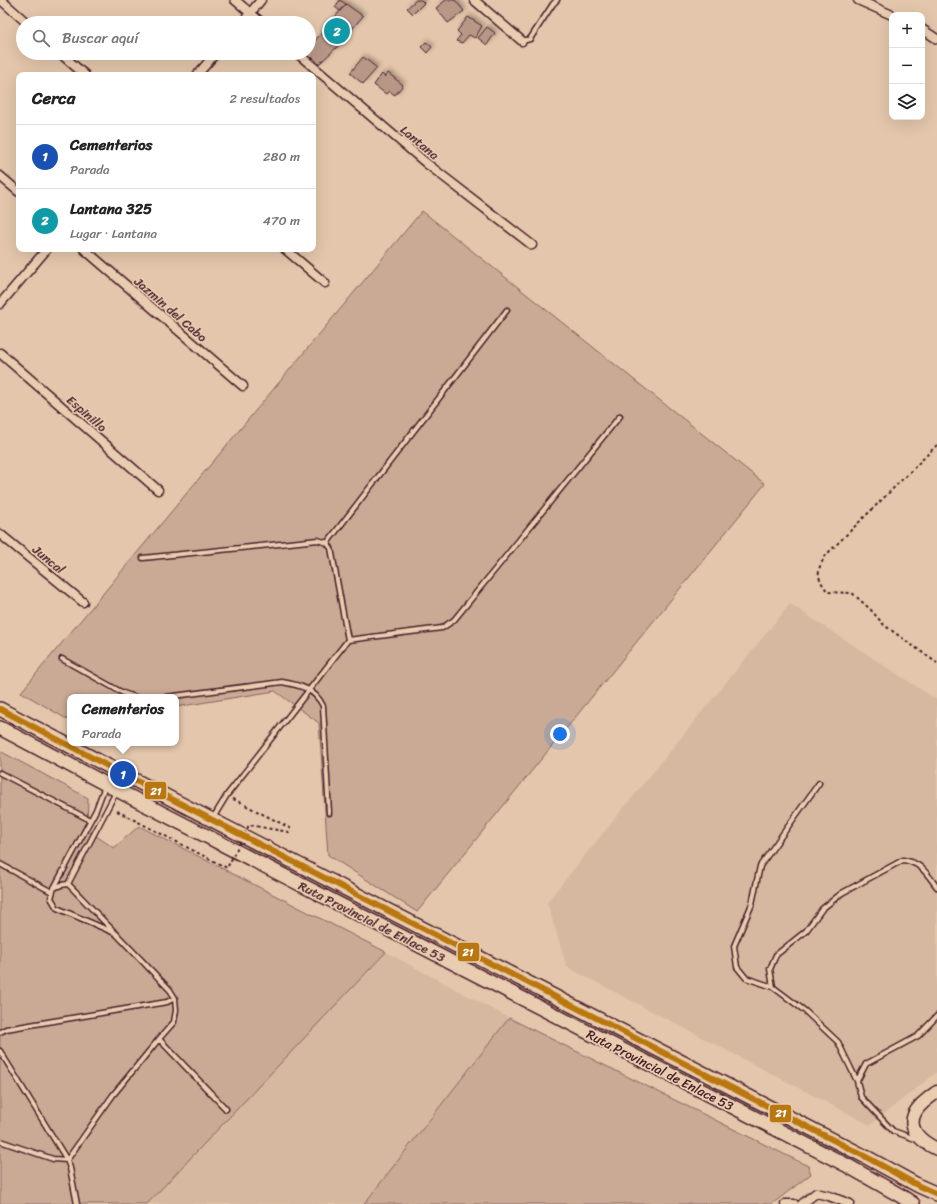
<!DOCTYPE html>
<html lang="es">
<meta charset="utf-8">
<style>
:root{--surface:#fff;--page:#f6f6f6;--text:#222;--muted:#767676;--line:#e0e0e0;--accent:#4a1f2b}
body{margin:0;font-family:Sriracha,sans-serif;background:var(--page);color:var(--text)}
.controls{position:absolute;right:12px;top:12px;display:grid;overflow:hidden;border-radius:8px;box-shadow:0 4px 16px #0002}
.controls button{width:36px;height:36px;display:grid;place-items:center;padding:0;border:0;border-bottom:1px solid var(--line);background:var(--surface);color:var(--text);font:20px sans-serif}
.you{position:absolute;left:560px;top:734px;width:14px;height:14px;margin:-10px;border:3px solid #fff;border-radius:50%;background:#1a73e8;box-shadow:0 0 0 6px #1a73e833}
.badge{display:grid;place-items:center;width:26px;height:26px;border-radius:50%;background:var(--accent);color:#fff;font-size:13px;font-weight:700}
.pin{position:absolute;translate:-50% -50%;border:2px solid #fff;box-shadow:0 1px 4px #0006}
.popup{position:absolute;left:67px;top:694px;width:112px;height:52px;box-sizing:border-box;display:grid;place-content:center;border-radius:8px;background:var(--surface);filter:drop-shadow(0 1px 3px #0005);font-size:13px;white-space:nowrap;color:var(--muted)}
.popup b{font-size:15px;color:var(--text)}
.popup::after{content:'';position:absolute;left:50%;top:100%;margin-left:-8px;border:8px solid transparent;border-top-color:var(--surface)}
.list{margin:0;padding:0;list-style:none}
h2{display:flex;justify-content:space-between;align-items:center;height:52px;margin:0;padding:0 16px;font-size:17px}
h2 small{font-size:13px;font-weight:400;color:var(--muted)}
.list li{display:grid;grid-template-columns:26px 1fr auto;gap:12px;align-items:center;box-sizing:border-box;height:64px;padding:0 16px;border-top:1px solid var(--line)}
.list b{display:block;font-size:15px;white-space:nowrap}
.list p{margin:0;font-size:13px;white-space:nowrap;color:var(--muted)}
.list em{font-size:13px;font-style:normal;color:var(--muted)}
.icon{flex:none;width:22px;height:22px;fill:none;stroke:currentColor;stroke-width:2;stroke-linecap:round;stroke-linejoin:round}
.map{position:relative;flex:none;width:937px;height:1204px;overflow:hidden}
.search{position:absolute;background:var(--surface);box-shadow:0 4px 16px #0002;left:16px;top:16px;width:300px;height:44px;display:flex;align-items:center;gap:10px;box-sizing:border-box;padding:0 14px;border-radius:22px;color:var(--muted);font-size:15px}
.panel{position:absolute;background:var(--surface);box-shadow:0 4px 16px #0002;left:16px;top:72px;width:300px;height:180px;border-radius:8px}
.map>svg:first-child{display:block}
</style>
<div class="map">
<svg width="937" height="1204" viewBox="0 0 937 1204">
<defs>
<filter id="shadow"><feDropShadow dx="2.5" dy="-2.5" stdDeviation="2" flood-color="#0004"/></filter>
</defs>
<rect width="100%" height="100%" fill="#e3c6ab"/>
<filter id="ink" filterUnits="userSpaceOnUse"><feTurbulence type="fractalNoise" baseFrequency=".025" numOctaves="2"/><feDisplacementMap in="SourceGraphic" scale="8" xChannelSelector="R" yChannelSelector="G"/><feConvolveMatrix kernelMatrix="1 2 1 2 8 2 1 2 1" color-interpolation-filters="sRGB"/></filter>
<g filter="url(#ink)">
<path fill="#d6b8a0" d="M790,604L937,700V1072L870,1125L567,967L547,902Z
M386,952L509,1018L364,1204H140Z"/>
<path fill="#caaa95" stroke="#8a6460" d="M422,211L765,484L417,912L328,855L319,723L275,691L176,707V697H70V721L21,692Z
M0,751L88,798L87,830L114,848L139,826L386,952L147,1204H0Z
M509,1018L808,1166L811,1174L772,1204H364Z"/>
<path fill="#b89787" stroke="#4a1f2b" filter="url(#shadow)" d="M340,0L346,4L340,11L335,7Z
M416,0H421L424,3L413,14L407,8Z
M446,0H455L464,11L448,23L436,8Z
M346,4L363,16L337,47L319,64L308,53H309V48Z
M468,17L482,26L475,38L469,35L462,43L456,41L461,35L457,31Z
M487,27L495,33L487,45L478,38Z
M426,42L432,47L427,53L421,47Z
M363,57L377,68L363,84L350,73Z
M388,73L403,85L395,95L389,91L386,94L374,85L382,74L385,77Z"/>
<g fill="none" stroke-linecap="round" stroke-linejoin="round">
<defs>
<path id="lane" d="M522,41L530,39L553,4L557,0
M327,543L507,310
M143,558L318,540L327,543L331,548L348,640
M62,659L123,693L135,697
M166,697L282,682C300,685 315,689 323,706L329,813
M0,773L90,820
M213,818L227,795L348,640L442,628L454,620L620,416
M0,864L52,892
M68,884L116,792
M54,888L96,810L105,786
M117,934L57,908L51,898L54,888L61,885L68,884L74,890L170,990L175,998
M773,987L746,978L737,967L734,946L752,904L760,866L819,783
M0,1032L6,1029L167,1002L175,998L176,1010L174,1022L159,1039L113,1095L67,1160L53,1159L0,1141
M159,1039L226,1109
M0,1051L67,1160L70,1168L77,1204
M857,1081L866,1064L918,1036L937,1016
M918,1140L893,1131L861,1097L857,1081L838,1042L805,1011L773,987L770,969L776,955L806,931L822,909L842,893L903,860C922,863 926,873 937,887"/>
<path id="street" d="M1,0L27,23
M235,0L262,23
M474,0L522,41
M858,0L892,15
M242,23L261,0
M922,29L937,39
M60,53L85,75
M297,53L426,163L532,245
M197,75L216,53
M0,176L19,192
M84,249L243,386
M285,249L325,283
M0,304L47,249
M0,353L158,490
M0,534L83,602
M785,1204H794
M802,1204L816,1193L829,1196L850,1204"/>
<path id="secondary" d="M937,1092C930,1097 921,1103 916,1111C905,1129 922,1142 937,1149"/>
<path id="primary" d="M0,709L123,774L868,1158L919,1186L937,1194
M0,728L117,790L848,1166L901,1196L913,1204"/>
</defs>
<use href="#lane" stroke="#4a1f2b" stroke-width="7"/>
<use href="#street" stroke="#4a1f2b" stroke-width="11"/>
<use href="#secondary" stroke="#4a1f2b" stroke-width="15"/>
<use href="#primary" stroke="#4a1f2b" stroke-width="16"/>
<path stroke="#4a1f2b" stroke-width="2" stroke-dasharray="3 3" stroke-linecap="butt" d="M937,445L826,555C816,571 816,577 828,592L852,593L871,610L884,625L937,663
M233,799L243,804"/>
<use href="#lane" stroke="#e9cdb0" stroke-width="4"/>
<use href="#street" stroke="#e9cdb0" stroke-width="8"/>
<use href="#secondary" stroke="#e9cdb0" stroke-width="12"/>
<use href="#primary" stroke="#e9cdb0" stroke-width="13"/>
<path stroke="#4a1f2b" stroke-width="2" stroke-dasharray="3 3" stroke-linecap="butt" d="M117,811L227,868L249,825L289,832L290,828L243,804"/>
<defs>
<path id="bus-1" d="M0,709L123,774L868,1158L919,1186L937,1194"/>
</defs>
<use href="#bus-1" stroke="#e9cdb0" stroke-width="9"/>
<use href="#bus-1" stroke="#ba770f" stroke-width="6"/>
</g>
</g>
<g text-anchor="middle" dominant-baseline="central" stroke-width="3.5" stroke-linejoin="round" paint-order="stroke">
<g font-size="13" fill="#4a1f2b" stroke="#e9cdb0">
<text transform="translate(420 142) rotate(40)">Lantana</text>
<text transform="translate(171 309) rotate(41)">Jazmin del Cabo</text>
<text transform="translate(87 413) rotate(41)">Espinillo</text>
<text transform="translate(49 559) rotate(40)">Juncal</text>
<text transform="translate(372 921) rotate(27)">Ruta Provincial de Enlace 53</text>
<text transform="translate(660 1070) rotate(27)">Ruta Provincial de Enlace 53</text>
</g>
</g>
<g stroke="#e9cdb0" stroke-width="1.5">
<rect x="144" y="781" width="23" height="19" rx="4" fill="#ba770f"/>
<rect x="457" y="942" width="23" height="20" rx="4" fill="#ba770f"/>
<rect x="769" y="1104" width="23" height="19" rx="4" fill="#ba770f"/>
</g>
<g font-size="11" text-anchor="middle" font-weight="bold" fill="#fff">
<text x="156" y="795">21</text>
<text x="468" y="956">21</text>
<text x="781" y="1117">21</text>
</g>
</svg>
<div class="controls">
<button>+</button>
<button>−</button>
<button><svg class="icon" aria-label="layers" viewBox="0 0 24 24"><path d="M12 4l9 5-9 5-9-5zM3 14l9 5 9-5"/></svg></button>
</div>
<div class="you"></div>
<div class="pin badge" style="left:123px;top:774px;background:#1a4fb4">1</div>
<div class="popup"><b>Cementerios</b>Parada</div>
<div class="pin badge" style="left:337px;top:31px;background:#0f9aa8">2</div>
<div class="search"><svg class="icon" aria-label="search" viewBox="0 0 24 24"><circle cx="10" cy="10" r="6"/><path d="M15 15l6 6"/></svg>Buscar aquí</div>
<section class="panel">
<h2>Cerca<small>2 resultados</small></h2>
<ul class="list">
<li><span class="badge" style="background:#1a4fb4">1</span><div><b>Cementerios</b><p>Parada</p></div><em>280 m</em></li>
<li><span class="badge" style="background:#0f9aa8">2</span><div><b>Lantana 325</b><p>Lugar · Lantana</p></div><em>470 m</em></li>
</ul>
</section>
</div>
